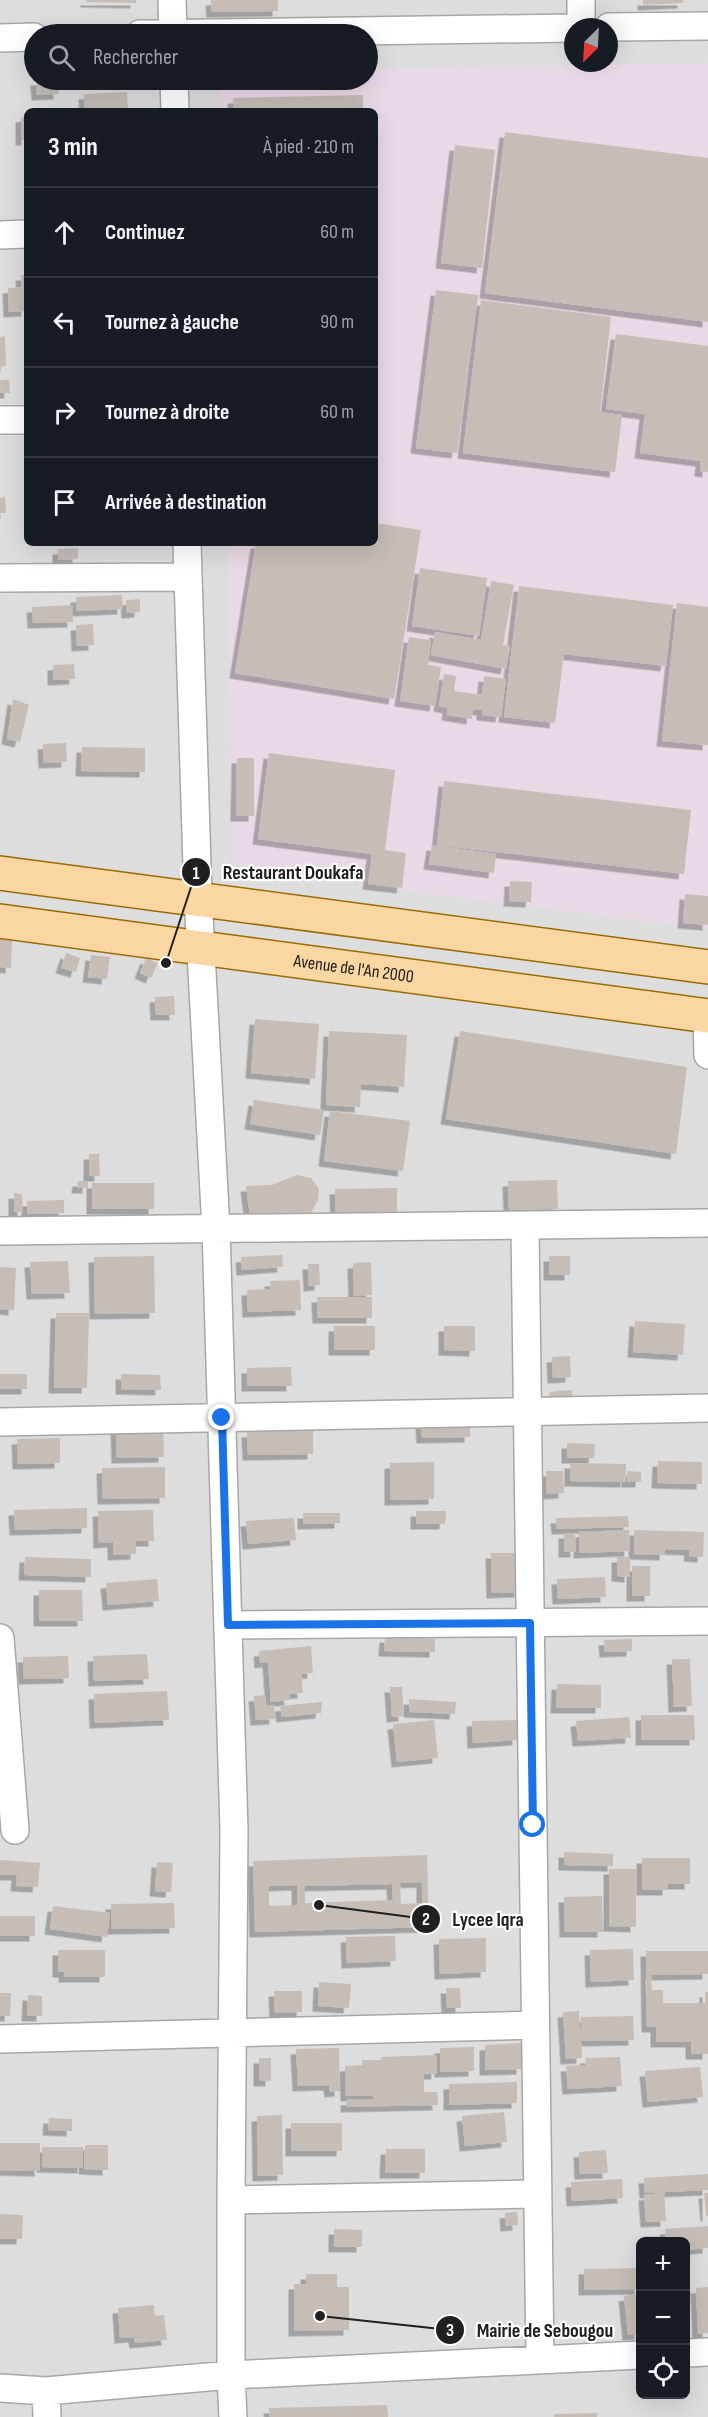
<!DOCTYPE html>
<html lang="fr">
<meta charset="utf-8">
<style>
:root{--surface:#171b24;--page:#242831;--text:#f1f3f6;--muted:#9ea1a6;--line:#363941}
body{margin:0;font-family:"Sofia Sans Condensed",sans-serif;background:var(--page);color:var(--text)}
.controls{position:absolute;right:18px;bottom:18px;display:grid;overflow:hidden;border-radius:9px;box-shadow:0 6px 24px #0002}
.controls button{width:54px;height:54px;display:grid;place-items:center;padding:0;border:0;border-bottom:2px solid var(--line);background:var(--surface);color:var(--text);font:30px sans-serif}
.compass{position:absolute;left:564px;top:18px;width:54px;height:54px;border-radius:50%;background:var(--surface);box-shadow:0 6px 24px #0002;rotate:204deg}
.stop{position:absolute;width:18px;height:18px;margin:-14px;border:4px solid #1a73e8;border-radius:50%;background:#fff}
.stop.end{background:#1a73e8;border-color:#fff;box-shadow:0 2px 6px #0008}
.list{margin:0;padding:0;list-style:none}
h2{display:flex;justify-content:space-between;align-items:center;height:78px;margin:0;padding:0 24px;font-size:26px}
h2 small{font-size:20px;font-weight:400;color:var(--muted)}
.list li{display:grid;grid-template-columns:39px 1fr auto;gap:18px;align-items:center;box-sizing:border-box;height:90px;padding:0 24px;border-top:2px solid var(--line)}
.list b{display:block;font-size:22px;white-space:nowrap}
.list em{font-size:20px;font-style:normal;color:var(--muted)}
.icon{flex:none;width:33px;height:33px;fill:none;stroke:currentColor;stroke-width:2;stroke-linecap:round;stroke-linejoin:round}
.map{position:relative;flex:none;width:708px;height:2417px;overflow:hidden}
.search{position:absolute;background:var(--surface);box-shadow:0 6px 24px #0002;left:24px;top:24px;width:354px;height:66px;display:flex;align-items:center;gap:15px;box-sizing:border-box;padding:0 21px;border-radius:33px;color:var(--muted);font-size:22px}
.panel{position:absolute;background:var(--surface);box-shadow:0 6px 24px #0002;left:24px;top:108px;width:354px;height:438px;border-radius:9px}
.map>svg:first-child{display:block}
</style>
<div class="map">
<svg width="708" height="2417" viewBox="0 0 708 2417">
<defs>
<filter id="shadow"><feDropShadow dx="-5.5" dy="5.5" stdDeviation="0" flood-color="#0004"/></filter>
</defs>
<rect width="100%" height="100%" fill="#f0ede7"/>
<path fill="#dedddd" fill-rule="evenodd" d="M0,0H708V2417H0ZM573,27H609V63H573ZM34,34H368V80H34ZM27,111H375V543H27ZM640,2242H686V2394H640Z"/>
<path fill="#e9d9e6" d="M708,63V929L361,885V881L233,864L228,543H375V111H220L219,80H368V69Z"/>
<path fill="#c5bdb6" fill-rule="evenodd" filter="url(#shadow)" d="M86,0H136V3L86,2Z
M211,0H278V11L212,12Z
M643,0H683V3L643,5Z
M36,80H58L59,94L37,95Z
M127,92L128,111H85L84,94Z
M363,95V111H234L233,98Z
M27,116V140H21V117Z
M505,132L708,158V322L485,293Z
M455,145L495,150L482,268L441,263Z
M21,275H27V311L9,312L8,288L22,287Z
M436,290L478,295L457,453L416,448Z
M481,300L611,317L600,412L622,415L615,472L463,453Z
M616,334L708,346V472L700,471L701,461L640,453L645,414L606,409Z
M5,336L6,366L0,367V337Z
M0,380H9L10,393H0Z
M5,497L6,513H0V498Z
M375,523L421,530L394,699L235,673L256,543H375Z
M78,548V559L58,560V549Z
M420,568L487,578L479,636L412,626Z
M491,581L514,585L503,645L510,646L506,669L431,655L435,632L481,640Z
M519,586L673,605L666,666L564,654L555,723L504,717Z
M122,595L123,609L76,611V597Z
M140,599V612L127,613L126,600Z
M677,603L708,607V745L662,741Z
M72,605L73,622L33,623L32,607Z
M93,624L94,645L77,646L76,625Z
M409,637L431,640L428,665L441,667L435,706L400,701Z
M74,664L75,679L53,680V665Z
M444,674L456,676L454,691L482,695L484,676L506,679L501,717L482,715V710L473,709L472,719L447,715L448,708L439,706Z
M13,699L29,705L20,742L7,739Z
M66,743L67,762L44,763L43,744Z
M82,747L145,748V772L81,771Z
M269,753L395,770L385,850L406,853L402,888L368,884L372,854L258,839Z
M237,758H254V816H236Z
M444,781L691,810L684,874L437,845Z
M432,845L496,854L494,873L429,864Z
M510,881L532,882L531,902L509,901Z
M685,894L708,896V925L683,923Z
M0,934L12,935L11,968L0,967Z
M66,953L80,958L76,972L61,968Z
M91,955L110,957L107,979L88,977Z
M146,958L158,963L151,978L140,973Z
M174,996L175,1015H156L155,997Z
M255,1019L319,1024L315,1079L251,1073Z
M329,1031L407,1035L404,1087L361,1084L360,1107L326,1105Z
M460,1031L687,1067L676,1154L446,1119Z
M254,1100L324,1110L320,1135L250,1124Z
M330,1111L410,1121L403,1171L324,1161Z
M89,1154H99L100,1176H89Z
M297,1175L311,1178L319,1189L318,1200L309,1216L250,1217L246,1186L272,1185Z
M557,1180L558,1209L509,1210L508,1181Z
M78,1181H88V1188H77Z
M92,1183H154V1209H92Z
M397,1188V1219L336,1220L335,1189Z
M14,1193L22,1194L23,1212H14Z
M64,1200V1213L27,1214V1201Z
M282,1255L283,1267L242,1270L241,1257Z
M154,1256L155,1313L95,1314L94,1257Z
M549,1256H570V1275H549Z
M68,1261L70,1293L32,1294L30,1262Z
M371,1262L372,1295L354,1296L353,1263Z
M308,1264H319L320,1285L309,1286Z
M0,1267L16,1268L14,1310L0,1309Z
M300,1280L301,1310L248,1312L247,1290L271,1289L270,1281Z
M317,1297H372V1318H318Z
M56,1313H89L87,1388H54Z
M635,1321L685,1324L683,1355L633,1352Z
M334,1326H375V1350H334Z
M444,1326H475V1351L444,1350Z
M570,1356L571,1377L553,1378L552,1357Z
M291,1367L292,1386H247V1368Z
M0,1374H27V1389H0Z
M121,1374L160,1375L161,1390L121,1389Z
M572,1390L573,1402L550,1404L549,1392Z
M470,1422V1437L422,1438L421,1423Z
M163,1425L164,1457L117,1458L116,1426Z
M313,1430V1454L248,1455L247,1432Z
M60,1438V1463L18,1464L17,1439Z
M567,1443L595,1444L594,1458H567Z
M658,1461L702,1462V1484L657,1483Z
M434,1462V1499L390,1500V1463Z
M570,1463L626,1464V1482L570,1481Z
M165,1467V1498L103,1499L102,1468Z
M546,1471H563L564,1493L547,1494Z
M627,1471L641,1472V1482H627Z
M87,1508V1528L15,1530L14,1510Z
M153,1510L154,1541H136V1554L113,1555V1542L99,1543L98,1511Z
M416,1511H446L445,1524H416Z
M303,1513H340V1523L303,1524Z
M628,1516L629,1527L557,1529L556,1518Z
M294,1518L296,1540L248,1544L246,1521Z
M629,1530L630,1551L579,1553V1532Z
M634,1530L704,1532L703,1557L689,1556L690,1550L665,1549V1555L634,1554Z
M564,1533H575L576,1552H564Z
M491,1553H519L520,1592L492,1593Z
M25,1557L91,1559V1577L24,1575Z
M617,1557H630V1577L617,1576Z
M632,1566H650V1596H632Z
M605,1577L606,1597L558,1599L557,1579Z
M157,1579L159,1601L108,1605L106,1583Z
M39,1590H82L83,1621H39Z
M385,1637L435,1639V1652L384,1651Z
M632,1639V1651L605,1652L604,1640Z
M311,1646L313,1673L301,1674L303,1693L289,1694L290,1700L271,1702L268,1662L260,1663L259,1651Z
M147,1654L149,1679L94,1681L93,1656Z
M68,1656L69,1678L24,1679L23,1657Z
M672,1659H690L692,1706L674,1707Z
M557,1684L601,1685V1708H556Z
M390,1687H402L404,1716L392,1717Z
M167,1691L169,1720L95,1723L94,1694Z
M265,1695L266,1706L274,1705L275,1719L256,1720L254,1696Z
M409,1699L456,1702L455,1714L409,1712Z
M322,1702L321,1713L282,1717L280,1706Z
M641,1715H694L695,1740H641Z
M629,1717L631,1738L578,1741L576,1721Z
M434,1720L438,1758L397,1762L393,1724Z
M517,1720L518,1740L473,1743L472,1721Z
M564,1852L613,1854V1866L564,1865Z
M427,1855L429,1927L255,1932L253,1861ZM422,1882V1903L401,1904L400,1883ZM392,1884L393,1900L305,1903V1886ZM297,1885V1905L269,1906V1886Z
M642,1858H690V1884H668V1890H642Z
M0,1860L40,1863L38,1887L16,1886L17,1875H0Z
M157,1862L173,1863L171,1892L155,1891Z
M609,1869H636V1927L609,1926Z
M602,1896L603,1932H565L564,1897Z
M174,1903L175,1928L112,1929L111,1904Z
M53,1906L110,1913L107,1937L50,1929Z
M0,1916H35V1936H0Z
M395,1936L396,1961L347,1963L346,1937Z
M486,1938V1972L440,1974L439,1939Z
M633,1949L634,1980L591,1982L590,1950Z
M58,1950H105V1977H64V1972H58Z
M646,1951H708V1974L651,1975L652,1990H663V2003H705V1992H708V2054H691V2042H656V2027H647Z
M319,1982L351,1984L349,2008L318,2006Z
M446,1988H460L461,2008H447Z
M274,1991H302V2012L275,2013Z
M0,1993H11L10,2016H0Z
M28,1995L42,1996V2016H27Z
M579,2011L582,2058L566,2059L563,2012Z
M633,2016L634,2040L582,2041L581,2017Z
M521,2043L522,2069L485,2070V2045Z
M474,2047V2071L440,2072V2048Z
M339,2048L340,2091L330,2092L329,2085L298,2086L296,2049Z
M436,2055L437,2074H424V2092H437L438,2105L346,2107V2100L373,2099V2096H346L345,2066L362,2065V2060H381V2057Z
M620,2057L622,2086L568,2089L566,2066L586,2065L585,2058Z
M259,2058H271V2081H259Z
M700,2067L703,2097L648,2102L645,2071Z
M517,2082V2103L449,2105V2084Z
M504,2112L507,2142L465,2146L462,2116Z
M282,2115L283,2175L258,2176L257,2116Z
M49,2118L72,2119V2131L48,2130Z
M291,2123H342V2151H291Z
M0,2143H40V2171L0,2170Z
M85,2145H108V2170L84,2169Z
M42,2147H83V2168L42,2167Z
M386,2149H425V2173H385Z
M606,2150L608,2173L580,2174L579,2152Z
M708,2174V2190L645,2193L644,2178Z
M622,2179L623,2198L572,2201L571,2182Z
M664,2193L666,2221L646,2222L644,2195Z
M704,2193H708V2216H706Z
M517,2212L518,2225L506,2226L505,2213Z
M0,2214L23,2215L22,2239H0Z
M708,2226V2248L686,2250V2242H666L665,2229Z
M334,2229L362,2230V2247H334Z
M644,2236H660V2242H645Z
M640,2268V2289L584,2290V2269Z
M306,2274H337V2287H349V2330L294,2331V2284H306Z
M708,2287V2333L698,2334L696,2288Z
M640,2294V2334L628,2335L624,2296Z
M154,2305L155,2316L164,2315L167,2340L135,2343L134,2337L120,2338L118,2308Z
M387,2405L388,2417H270L269,2408Z
M597,2413V2417H554V2414Z"/>
<g fill="none" stroke-linecap="round" stroke-linejoin="round">
<defs>
<path id="minor" d="M172,0L173,34
M581,27V0
M609,27L708,26
M140,34L573,28
M0,38L34,37
M174,80L175,111
M0,235L27,234
M0,420H27
M187,543L198,898L216,1229L234,1830L231,2200V2375L233,2417
M0,578L188,577
M707,1015L708,1055
M525,1227L540,2360
M0,1231L708,1223
M0,1422L708,1408
M228,1625L708,1621
M0,1638L15,1830
M0,2039L535,2025
M231,2200L537,2194
M686,2353L708,2352
M0,2388L46,2391L231,2375L640,2355
M46,2391L47,2417"/>
<g id="major">
<path d="M0,873L708,967"/>
<path id="s1" d="M0,921L708,1016"/>
</g>
</defs>
<use href="#minor" stroke="#a7a7a7" stroke-width="30"/>
<use href="#major" stroke="#996c03" stroke-width="36"/>
<use href="#minor" stroke="#fff" stroke-width="27"/>
<use href="#major" stroke="#fad7a2" stroke-width="33"/>
</g>
<g fill="none" stroke-linecap="round" stroke-linejoin="round">
<path stroke="#1a73e8" stroke-width="8" d="M222,1418L228,1625L530,1623L533,1825"/>
</g>
<g text-anchor="middle" dominant-baseline="central" stroke-width="4.5" stroke-linejoin="round" paint-order="stroke">
<g font-size="18" fill="#202020" stroke="#fff">
<text stroke="none"><textPath href="#s1" startOffset="357">Avenue de l'An 2000</textPath></text>
</g>
</g>
<path fill="none" stroke="#202020" stroke-width="2" d="M166 963L196 872M319 1905L426 1919M320 2316L450 2330"/>
<g fill="#202020" stroke="#fff" stroke-width="2">
<circle cx="166" cy="963" r="6"/>
<circle cx="319" cy="1905" r="6"/>
<circle cx="320" cy="2316" r="6"/>
<circle cx="196" cy="872" r="15"/>
<circle cx="426" cy="1919" r="15"/>
<circle cx="450" cy="2330" r="15"/>
</g>
<g font-size="18" text-anchor="middle" font-weight="bold" fill="#fff">
<text x="196" y="879">1</text>
<text x="426" y="1925">2</text>
<text x="450" y="2336">3</text>
</g>
<g font-size="20" text-anchor="middle" font-weight="bold" fill="#202020" stroke="#fff" stroke-width="4.5" stroke-linejoin="round" paint-order="stroke">
<text x="293" y="879">Restaurant Doukafa</text>
<text x="488" y="1926">Lycee Iqra</text>
<text x="545" y="2337">Mairie de Sebougou</text>
</g>
</svg>
<div class="controls">
<button>+</button>
<button>−</button>
<button><svg class="icon" aria-label="locate" viewBox="0 0 24 24"><circle cx="12" cy="12" r="6"/><path d="M12 2v4M12 18v4M2 12h4M18 12h4"/></svg></button>
</div>
<svg class="compass" viewBox="-18 -18 36 36"><path d="M0-13l5 13h-10z" fill="#e53935"/><path d="M0 13l5-13h-10z" fill="#9ea1a6"/></svg>
<div class="stop" style="left:533px;top:1825px"></div>
<div class="stop end" style="left:222px;top:1418px"></div>
<div class="search"><svg class="icon" aria-label="search" viewBox="0 0 24 24"><circle cx="10" cy="10" r="6"/><path d="M15 15l6 6"/></svg>Rechercher</div>
<section class="panel">
<h2>3 min<small>À pied · 210 m</small></h2>
<ul class="list">
<li><svg class="icon" aria-label="ahead" viewBox="0 0 24 24"><path d="M12 20V5M6 11l6-6 6 6"/></svg><div><b>Continuez</b></div><em>60 m</em></li>
<li><svg class="icon" aria-label="left" viewBox="0 0 24 24"><path d="M17 20v-9H6M10 6l-5 5 5 5"/></svg><div><b>Tournez à gauche</b></div><em>90 m</em></li>
<li><svg class="icon" aria-label="right" viewBox="0 0 24 24"><path d="M7 20v-9h11M14 6l5 5-5 5"/></svg><div><b>Tournez à droite</b></div><em>60 m</em></li>
<li><svg class="icon" aria-label="arrive" viewBox="0 0 24 24"><path d="M6 21V4h12l-3 4 3 4H6"/></svg><div><b>Arrivée à destination</b></div></li>
</ul>
</section>
</div>
